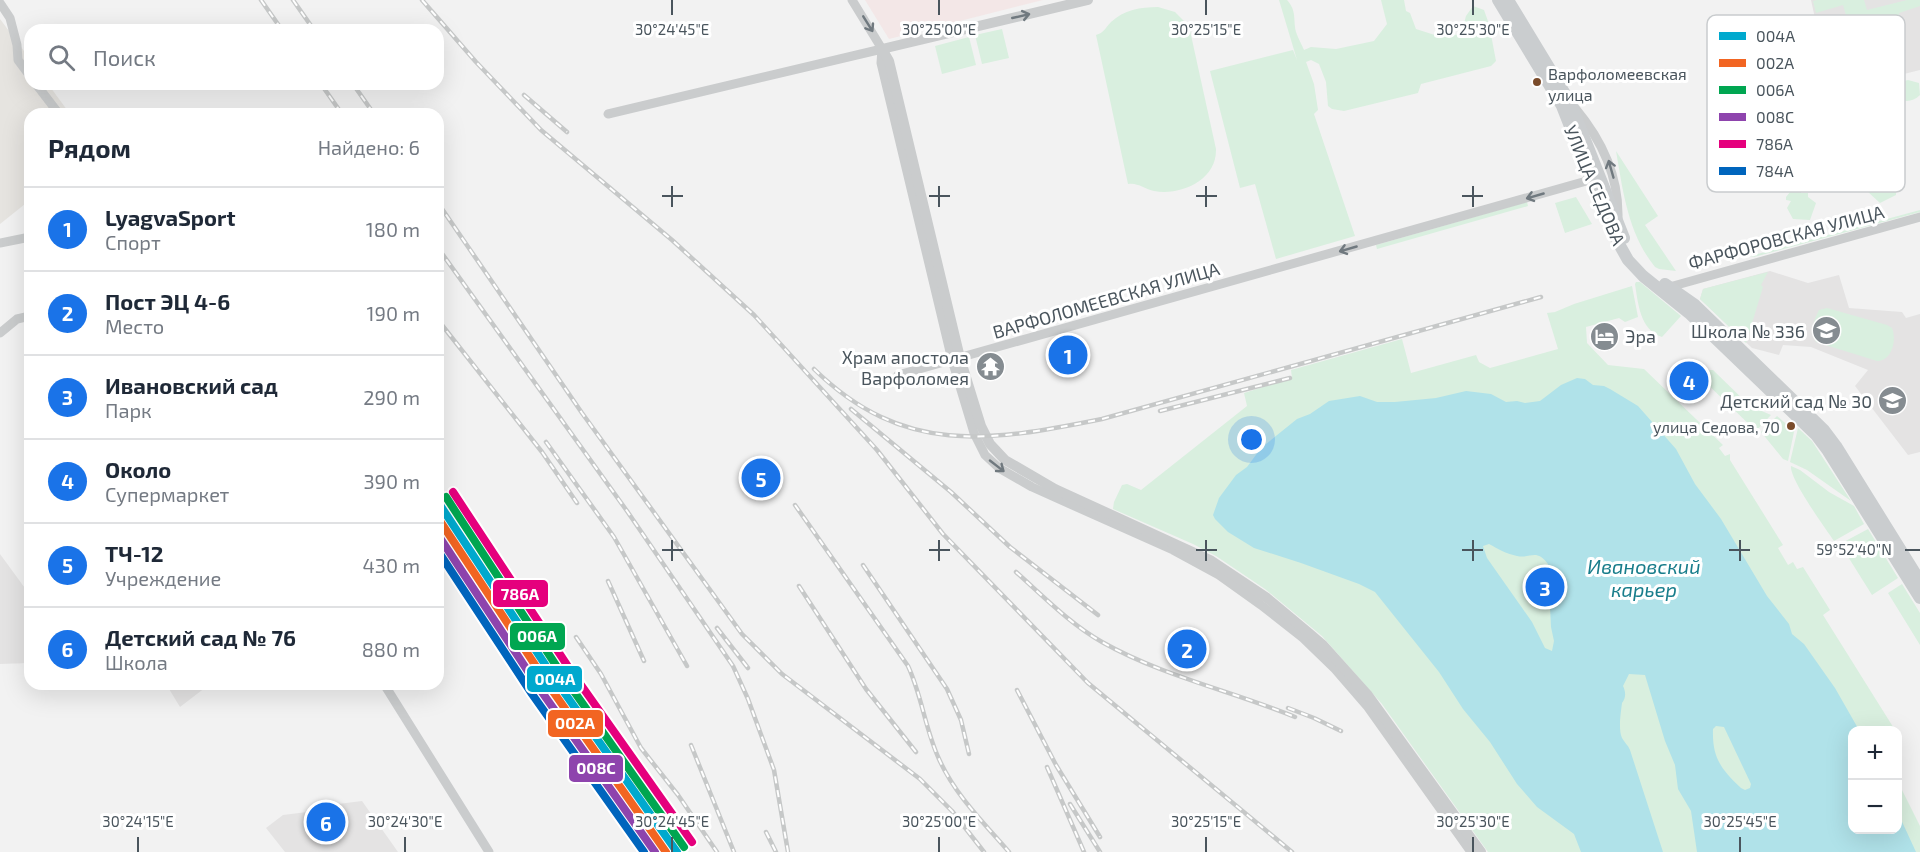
<!DOCTYPE html>
<html lang="ru">
<meta charset="utf-8">
<style>
:root{--surface:#fff;--page:#f6f6f7;--text:#1f2937;--muted:#747a83;--line:#e0e1e3;--accent:#1a73e8}
body{margin:0;font-family:"Exo 2",sans-serif;background:var(--page);color:var(--text)}
.controls{position:absolute;right:18px;bottom:18px;display:grid;overflow:hidden;border-radius:12px;box-shadow:0 6px 24px #0002}
.controls button{width:54px;height:54px;display:grid;place-items:center;padding:0;border:0;border-bottom:2px solid var(--line);background:var(--surface);color:var(--text);font:30px sans-serif}
.you{position:absolute;left:1252px;top:440px;width:21px;height:21px;margin:-15px;border:4px solid #fff;border-radius:50%;background:#1a73e8;box-shadow:0 0 0 9px #1a73e833}
.badge{display:grid;place-items:center;width:39px;height:39px;border-radius:50%;background:var(--accent);color:#fff;font-size:20px;font-weight:700}
.pin{position:absolute;translate:-50% -50%;border:3px solid #fff;box-shadow:0 2px 6px #0006}
.list{margin:0;padding:0;list-style:none}
h2{display:flex;justify-content:space-between;align-items:center;height:78px;margin:0;padding:0 24px;font-size:26px}
h2 small{font-size:20px;font-weight:400;color:var(--muted)}
.list li{display:grid;grid-template-columns:39px 1fr auto;gap:18px;align-items:center;box-sizing:border-box;height:84px;padding:0 24px;border-top:2px solid var(--line)}
.list b{display:block;font-size:22px;white-space:nowrap}
.list p{margin:0;font-size:20px;white-space:nowrap;color:var(--muted)}
.list em{font-size:20px;font-style:normal;color:var(--muted)}
.icon{flex:none;width:33px;height:33px;fill:none;stroke:currentColor;stroke-width:2;stroke-linecap:round;stroke-linejoin:round}
.map{position:relative;flex:none;width:1920px;height:852px;overflow:hidden}
.search{position:absolute;background:var(--surface);box-shadow:0 6px 24px #0002;left:24px;top:24px;width:420px;height:66px;display:flex;align-items:center;gap:15px;box-sizing:border-box;padding:0 21px;border-radius:18px;color:var(--muted);font-size:22px}
.panel{position:absolute;background:var(--surface);box-shadow:0 6px 24px #0002;left:24px;top:108px;width:420px;height:582px;border-radius:18px}
.map>svg:first-child{display:block}
</style>
<div class="map">
<svg width="1920" height="852" viewBox="0 0 1920 852">
<rect width="100%" height="100%" fill="#f2f2f2"/>
<path fill="#e6e4e0" d="M0,19L30,59V84H48L70,114H30V200L0,224Z"/>
<path fill="#e4e3e3" d="M1811,0H1920V70L1843,89L1833,48L1799,56L1797,50L1813,46L1819,37Z
M1770,271L1808,283L1839,275L1849,308L1902,312L1906,318L1920,314V452L1908,455L1855,386L1868,370L1811,347L1783,345L1779,355L1752,348L1700,299L1703,289Z
M0,554L30,595V663L0,664Z
M166,684H210L180,707Z
M362,801L398,852H285L266,828L283,815L315,811L319,816L338,804Z"/>
<path fill="#f3e7e7" d="M865,0H1043L889,39Z"/>
<path fill="#d9efdf" d="M1279,0H1287C1297,11 1293,19 1296,32C1298,38 1302,45 1304,50L1311,47L1336,49L1374,41L1387,24L1381,0H1404L1406,11L1410,13L1416,29L1441,37L1461,34L1466,16L1473,6L1484,10L1489,24L1496,61L1491,66L1421,84L1418,93L1344,111L1332,109L1328,106L1326,82L1319,64L1311,60L1306,62L1314,84L1318,110L1314,114L1355,236L1276,259L1255,184L1240,188L1210,71L1293,50L1297,60Z
M1817,0H1864L1867,10L1907,0H1920V6L1899,13L1900,18L1878,24L1877,21L1850,29L1843,5L1816,13L1813,1Z
M1158,7L1175,12L1189,26L1216,149C1217,180 1181,196 1154,191C1145,189 1137,182 1128,184L1096,35C1104,33 1105,28 1111,22C1124,10 1140,7 1158,7Z
M1002,29L1009,58L982,64L975,35Z
M969,37L976,65L942,74L935,46Z
M1908,80L1919,83L1920,95C1913,102 1906,102 1897,99L1893,95C1893,85 1900,82 1908,80Z
M1616,151L1658,216L1645,225L1676,271L1659,269L1655,267C1628,234 1623,191 1616,151Z
M1875,158L1884,164L1883,171L1888,173V178L1896,182V195L1880,203L1867,191L1870,183L1869,178L1873,173L1867,168L1869,162Z
M1795,178L1801,179L1806,183L1801,189V193H1808V197L1816,203L1810,220L1793,219L1787,208L1791,201L1786,200V197L1790,192L1788,187Z
M1576,197L1592,224L1565,233L1555,203Z
M1527,202L1528,206L1377,249L1376,245Z
M1920,210V212L1754,257L1750,256Z
M1768,272L1761,285L1763,287L1746,343L1700,299L1703,289Z
M1636,282H1640L1681,316L1662,337C1640,330 1638,303 1635,284Z
M1632,286L1638,317L1625,322L1619,318L1586,327L1587,343L1608,365L1644,369L1723,445L1719,448L1725,456L1730,454V460L1783,545L1778,548L1788,565L1793,562L1797,569L1803,567L1830,610L1823,615L1895,730H1852V830H1898V782L1920,826V852H1488L1382,704L1322,636L1265,589L1216,556L1193,544L1113,509L1114,502L1122,485L1127,484L1141,490L1247,406L1244,393L1292,378L1291,370L1402,339L1411,373L1476,355L1479,362L1490,368L1558,349L1547,313L1555,312L1574,304Z
M1827,308L1887,325L1892,328C1897,340 1892,361 1877,361L1816,342C1809,332 1814,320 1819,310Z
M1710,370H1713L1750,406L1771,415L1756,431L1702,379Z
M1777,416L1792,429L1795,427L1788,461L1783,459L1761,432Z
M1798,428L1812,441L1851,501L1807,470L1790,462Z
M1791,466L1800,470L1829,492L1854,506L1864,524L1834,541C1825,528 1789,478 1791,466Z
M1868,529L1898,578L1872,595L1840,544Z
M1902,584L1920,613V645L1888,593Z"/>
<path fill="#b0e2e9" fill-rule="evenodd" d="M1577,378L1585,379L1593,385L1604,386L1610,389L1638,406L1676,449L1695,484L1721,519L1767,596L1789,624L1792,634L1804,644L1835,688L1859,730H1852V830H1898V813L1916,852H1697L1691,811L1678,789L1675,765L1665,741L1645,675L1629,674L1623,686C1626,692 1626,698 1622,703C1621,712 1618,729 1622,738C1624,742 1628,745 1630,750L1663,852H1581L1574,834L1537,807L1517,784L1490,742L1463,709L1439,672L1375,592L1359,584L1301,563L1254,548L1228,532L1215,519L1213,515L1219,498L1236,475L1247,467L1261,448L1297,419L1310,414L1329,401L1360,396L1377,402H1395L1436,398L1466,391L1491,394L1506,402L1517,401L1525,403L1540,401L1561,385ZM1489,544C1498,549 1507,554 1517,556C1531,559 1536,548 1548,564L1551,627L1554,641L1552,651L1545,648L1532,622L1487,558L1483,546ZM1716,726L1724,727L1751,784L1750,788L1745,790L1741,788C1721,769 1712,758 1713,729Z"/>
<g fill="none" stroke-linecap="round" stroke-linejoin="round">
<path stroke="#cacccd" stroke-width="9" d="M852,0L882,49L881,63L952,360L974,433L985,455L999,468L1032,487L1173,550L1219,575L1261,605L1303,638L1335,669L1367,706L1471,852
M0,3L10,18L17,45L18,60L30,76
M36,84L59,114
M1575,108C1601,139 1619,176 1618,218
M608,114L882,49
M0,243L30,237
M1666,288L1920,217
M0,333L17,319L30,316
M898,375L1597,178
M384,684L489,852"/>
<path stroke="#cacccd" stroke-width="10" d="M1088,0L882,49L889,61L960,358L981,426L990,444L1005,460L1055,489L1210,560L1267,598L1309,633L1323,645L1367,694L1481,852"/>
<path stroke="#cacdcf" stroke-width="12" d="M1498,0L1562,106L1610,228L1628,260L1643,276L1689,313L1816,435L1828,451L1920,598
M1508,0L1570,102L1624,238
M1665,284L1695,305L1824,430L1836,446L1920,581"/>
<defs>
<path id="rail" d="M261,0L282,30
M293,0L314,30
M422,0L476,62L541,130L672,240L754,315L877,450L943,534L1088,683L1292,852
M321,84L342,114
M353,84L374,114
M524,95L567,132
M438,203L582,413L742,634L782,674L920,779L952,811L984,852
M438,248L627,511L733,666L748,699L774,770L788,852
M438,320L542,452L577,503
M814,369C903,456 989,442 1102,419L1541,297
M851,409L951,492L1010,547L1098,615
M1160,411L1290,378
M546,442L614,537L687,666
M795,505L908,666C922,696 925,729 939,759C955,795 984,823 1009,852
M863,565L947,689L961,720L969,754
M1016,572C1043,596 1070,624 1102,642C1162,676 1232,691 1295,717
M608,581L644,661
M799,586L866,689L916,752
M717,628L748,668
M576,637L601,674L641,748L678,795L717,852
M1017,690L1056,765L1100,837
M1288,708L1314,718L1341,731
M691,745L734,852
M1047,767L1084,852
M1070,804L1100,852
M766,832L776,852"/>
</defs>
<use href="#rail" stroke="#c6c8c8" stroke-width="4.5"/>
<use href="#rail" stroke="#fff" stroke-width="2" stroke-dasharray="7" stroke-linecap="butt"/>
<defs>
<path id="rail-1" d="M438,502L554,678L677,852"/>
<path id="rail-2" d="M438,518L547,683L666,852"/>
<path id="rail-3" d="M446,497L561,673L684,847"/>
<path id="rail-4" d="M438,535L539,688L655,852"/>
<path id="rail-5" d="M453,492L569,668L692,842"/>
<path id="rail-6" d="M438,551L532,694L644,852"/>
</defs>
<use href="#rail-1" stroke="#fff" stroke-width="12"/>
<use href="#rail-2" stroke="#fff" stroke-width="12"/>
<use href="#rail-3" stroke="#fff" stroke-width="12"/>
<use href="#rail-4" stroke="#fff" stroke-width="12"/>
<use href="#rail-5" stroke="#fff" stroke-width="12"/>
<use href="#rail-6" stroke="#fff" stroke-width="12"/>
<use href="#rail-1" stroke="#00a9ce" stroke-width="8"/>
<use href="#rail-2" stroke="#f26522" stroke-width="8"/>
<use href="#rail-3" stroke="#00a651" stroke-width="8"/>
<use href="#rail-4" stroke="#8e44ad" stroke-width="8"/>
<use href="#rail-5" stroke="#e5007d" stroke-width="8"/>
<use href="#rail-6" stroke="#0065bd" stroke-width="8"/>
</g>
<defs><path id="oneway-shaft" d="M-6 0H5M1.5-3L5.5 0L1.5 3" fill="none" stroke-width="1.6" stroke-linecap="round" stroke-linejoin="round" transform="scale(1.5)"/></defs>
<g stroke="#70797f">
<use href="#oneway-shaft" transform="translate(1021 16) rotate(-13)"/>
<use href="#oneway-shaft" transform="translate(868 24) rotate(58)"/>
<use href="#oneway-shaft" transform="translate(1611 169) rotate(-106)"/>
<use href="#oneway-shaft" transform="translate(1535 196) rotate(164)"/>
<use href="#oneway-shaft" transform="translate(1348 249) rotate(164)"/>
<use href="#oneway-shaft" transform="translate(997 466) rotate(38)"/>
</g>
<path fill="none" stroke="#4a555d" stroke-width="2" d="M672,0V15M939,0V15M1206,0V15M1473,0V15M672,186V207M939,186V207M1206,186V207M1473,186V207M662,196H683M929,196H950M1196,196H1217M1462,196H1483M672,540V561M939,540V561M1206,540V561M1473,540V561M1740,540V561M662,550H683M929,550H950M1196,550H1217M1462,550H1483M1729,550H1750M1905,550H1920M138,837V852M405,837V852M672,837V852M939,837V852M1206,837V852M1473,837V852M1740,837V852"/>
<defs>
<symbol id="school-disc" viewBox="-11 -11 22 22"><circle r="9.5" fill="#858c91" stroke="#fff"/><path d="M0-5L7-2L0 1L-7-2ZM-4 1L0 2.5L4 1V4Q0 6-4 4Z" fill="#fff"/></symbol>
<symbol id="hotel-disc" viewBox="-11 -11 22 22"><circle r="9.5" fill="#858c91" stroke="#fff"/><path d="M-6-4.5h1.5V1H6V5H4.5V3h-9V5H-6ZM-4 0a1.8 1.8 0 1 1 3.6 0ZM.5 0V-2.5h3Q6-2.5 6 0Z" fill="#fff"/></symbol>
<symbol id="temple-disc" viewBox="-11 -11 22 22"><circle r="9.5" fill="#858c91" stroke="#fff"/><path d="M0-6L5-2H3V0L6.5 2.5H4V6H1.5V3h-3V6H-4V2.5H-6.5L-3 0V-2H-5Z" fill="#fff"/></symbol>
</defs>
<g fill-rule="evenodd">
<use href="#school-disc" x="1810" y="314" width="33" height="33"/>
<use href="#hotel-disc" x="1588" y="320" width="33" height="33"/>
<use href="#temple-disc" x="974" y="350" width="33" height="33"/>
<use href="#school-disc" x="1876" y="384" width="33" height="33"/>
</g>
<g fill="#7a4b2a" stroke="#fff" stroke-width="2">
<circle cx="1537" cy="82" r="5"/>
<circle cx="1791" cy="426" r="5"/>
</g>
<g text-anchor="middle" dominant-baseline="central" stroke-width="6" stroke-linejoin="round" paint-order="stroke">
<g font-size="16" fill="#4a555d" stroke="#fff" text-anchor="start">
<text x="1548" y="73">Варфоломеевская<tspan x="1548" dy="21">улица</tspan></text>
<text x="1780" y="426" text-anchor="end">улица Седова, 70</text>
</g>
<g font-size="18" fill="#4a555d" stroke="#fff">
<text transform="translate(1595 185) rotate(67)">УЛИЦА СЕДОВА</text>
<text transform="translate(1786 237) rotate(-15)">ФАРФОРОВСКАЯ УЛИЦА</text>
<text transform="translate(1106 300) rotate(-16)">ВАРФОЛОМЕЕВСКАЯ УЛИЦА</text>
</g>
<g font-size="18" fill="#4a555d" stroke="#fff" text-anchor="end">
<text x="1805" y="331">Школа № 336</text>
<text x="1625" y="336" text-anchor="start">Эра</text>
<text x="969" y="357">Храм апостола<tspan x="969" dy="21">Варфоломея</tspan></text>
<text x="1872" y="401">Детский сад № 30</text>
</g>
<g font-size="20" font-style="italic" fill="#187d8b" stroke="#fff">
<text x="1644" y="566">Ивановский<tspan x="1644" dy="23">карьер</tspan></text>
</g>
</g>
<rect x="1707" y="15" width="198" height="177" rx="9" fill="#fff" stroke="#c9ccce" stroke-width="1.5"/>
<rect x="1719" y="32" width="27" height="8" fill="#00a9ce"/>
<rect x="1719" y="59" width="27" height="8" fill="#f26522"/>
<rect x="1719" y="86" width="27" height="8" fill="#00a651"/>
<rect x="1719" y="113" width="27" height="8" fill="#8e44ad"/>
<rect x="1719" y="140" width="27" height="8" fill="#e5007d"/>
<rect x="1719" y="167" width="27" height="8" fill="#0065bd"/>
<g font-size="16" fill="#4a555d">
<text x="1756" y="42">004А</text>
<text x="1756" y="69">002А</text>
<text x="1756" y="96">006А</text>
<text x="1756" y="123">008С</text>
<text x="1756" y="150">786А</text>
<text x="1756" y="177">784А</text>
</g>
<g font-size="15" text-anchor="middle" fill="#4a555d" stroke="#fff" stroke-width="6" stroke-linejoin="round" paint-order="stroke">
<text x="672" y="35">30°24'45"E</text>
<text x="939" y="35">30°25'00"E</text>
<text x="1206" y="35">30°25'15"E</text>
<text x="1473" y="35">30°25'30"E</text>
<text x="1854" y="555">59°52'40"N</text>
<text x="138" y="827">30°24'15"E</text>
<text x="405" y="827">30°24'30"E</text>
<text x="672" y="827">30°24'45"E</text>
<text x="939" y="827">30°25'00"E</text>
<text x="1206" y="827">30°25'15"E</text>
<text x="1473" y="827">30°25'30"E</text>
<text x="1740" y="827">30°25'45"E</text>
</g>
<g stroke="#fff" stroke-width="2">
<rect x="492" y="579" width="57" height="29" rx="6" fill="#e5007d"/>
<rect x="509" y="622" width="57" height="29" rx="6" fill="#00a651"/>
<rect x="526" y="665" width="57" height="28" rx="6" fill="#00a9ce"/>
<rect x="547" y="709" width="57" height="29" rx="6" fill="#f26522"/>
<rect x="568" y="754" width="56" height="29" rx="6" fill="#8e44ad"/>
</g>
<g font-size="16" text-anchor="middle" font-weight="bold" fill="#fff">
<text x="520" y="600">786А</text>
<text x="537" y="642">006А</text>
<text x="555" y="685">004А</text>
<text x="575" y="729">002А</text>
<text x="596" y="774">008С</text>
</g>
</svg>
<div class="controls">
<button>+</button>
<button>−</button>
</div>
<div class="you"></div>
<div class="pin badge" style="left:1068px;top:355px">1</div>
<div class="pin badge" style="left:1187px;top:649px">2</div>
<div class="pin badge" style="left:1545px;top:587px">3</div>
<div class="pin badge" style="left:1689px;top:381px">4</div>
<div class="pin badge" style="left:761px;top:478px">5</div>
<div class="pin badge" style="left:326px;top:822px">6</div>
<div class="search"><svg class="icon" aria-label="search" viewBox="0 0 24 24"><circle cx="10" cy="10" r="6"/><path d="M15 15l6 6"/></svg>Поиск</div>
<section class="panel">
<h2>Рядом<small>Найдено: 6</small></h2>
<ul class="list">
<li><span class="badge">1</span><div><b>LyagvaSport</b><p>Спорт</p></div><em>180 m</em></li>
<li><span class="badge">2</span><div><b>Пост ЭЦ 4-6</b><p>Место</p></div><em>190 m</em></li>
<li><span class="badge">3</span><div><b>Ивановский сад</b><p>Парк</p></div><em>290 m</em></li>
<li><span class="badge">4</span><div><b>Около</b><p>Супермаркет</p></div><em>390 m</em></li>
<li><span class="badge">5</span><div><b>ТЧ-12</b><p>Учреждение</p></div><em>430 m</em></li>
<li><span class="badge">6</span><div><b>Детский сад № 76</b><p>Школа</p></div><em>880 m</em></li>
</ul>
</section>
</div>
